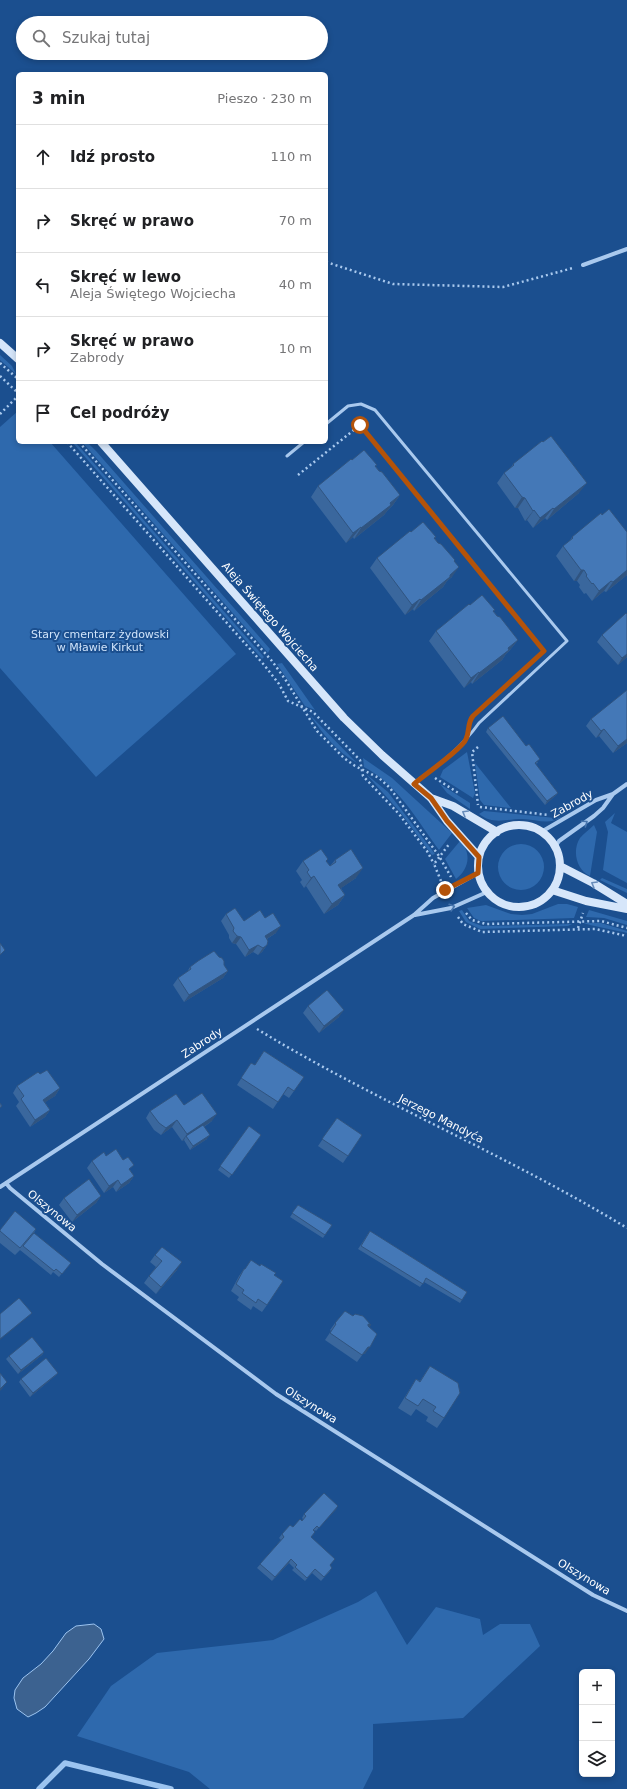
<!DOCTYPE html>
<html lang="pl">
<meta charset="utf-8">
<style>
:root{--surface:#fff;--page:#f2f2f2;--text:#202124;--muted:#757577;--line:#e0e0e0}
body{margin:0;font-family:"DejaVu Sans",sans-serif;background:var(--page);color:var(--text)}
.controls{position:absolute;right:12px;bottom:12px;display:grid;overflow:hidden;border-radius:6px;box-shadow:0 2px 6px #0003}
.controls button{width:36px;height:36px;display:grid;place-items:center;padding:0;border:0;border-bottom:1px solid var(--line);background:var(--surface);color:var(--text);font:20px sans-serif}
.stop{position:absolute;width:12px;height:12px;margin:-9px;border:3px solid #b45309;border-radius:50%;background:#fff}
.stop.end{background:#b45309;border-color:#fff;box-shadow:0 1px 4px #0008}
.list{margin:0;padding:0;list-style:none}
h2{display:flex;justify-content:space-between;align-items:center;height:52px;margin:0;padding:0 16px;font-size:17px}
h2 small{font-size:13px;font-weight:400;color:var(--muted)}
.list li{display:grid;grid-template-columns:26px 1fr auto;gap:12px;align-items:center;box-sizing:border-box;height:64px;padding:0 16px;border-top:1px solid var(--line)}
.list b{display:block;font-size:15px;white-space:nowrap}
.list p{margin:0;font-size:13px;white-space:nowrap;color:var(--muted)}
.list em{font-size:13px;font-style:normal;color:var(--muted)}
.icon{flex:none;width:22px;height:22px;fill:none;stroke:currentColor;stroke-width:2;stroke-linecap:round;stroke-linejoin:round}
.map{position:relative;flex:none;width:627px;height:1789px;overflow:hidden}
.search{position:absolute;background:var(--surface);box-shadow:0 2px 6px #0003;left:16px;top:16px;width:312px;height:44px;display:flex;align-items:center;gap:10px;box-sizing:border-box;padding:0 14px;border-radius:22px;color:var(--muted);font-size:15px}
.panel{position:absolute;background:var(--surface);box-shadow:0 2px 6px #0003;left:16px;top:72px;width:312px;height:372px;border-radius:6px}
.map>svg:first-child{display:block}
</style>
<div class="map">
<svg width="627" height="1789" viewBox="0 0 627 1789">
<rect width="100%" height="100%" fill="#1b4f8f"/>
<path fill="#2e69ad" d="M0,355L12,366L16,374L0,360Z
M18,411V442H50L236,654L96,777L0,668V427Z
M72,442H75L84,452L264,657L262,659Z
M82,442H87L96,451L270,649L268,653Z
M282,663L315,710L305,706L277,664Z
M310,715L357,763C337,752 323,734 310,715Z
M467,752L475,793L473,798L440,777L443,770Z
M363,758L392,778L452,833L439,850C417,820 398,785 364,767Z
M475,763L511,808L484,805L480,800Z
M366,774L388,792L435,854L432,855L400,812Z
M440,784L470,803V809L447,793Z
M484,811L555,818L562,817C548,826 537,819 522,819C506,819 493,825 479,814Z
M615,813L611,823L627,832V883L603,870L608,832L605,822Z
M594,825L597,832L590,876C576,870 572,850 580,838C584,833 590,829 594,825Z
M460,841C472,853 469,869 456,879L445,859Z
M498 867a23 23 0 1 1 46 0a23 23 0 1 1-46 0Z
M602,878L627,889V893L600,880Z
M558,904H567L578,907L574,918L481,921L474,918L467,908L486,905L511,914L522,915L532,914Z
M462,910L469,921L482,926L572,924L568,926L480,929L466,922L459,911Z
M589,910L627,921V925L604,918L586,917Z
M584,923H601L627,931V933C620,931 587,925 584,923Z
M376,1591L407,1645L436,1607L480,1619L483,1635L500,1624H530L540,1646L463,1718L373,1724V1769L363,1789H210L189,1772L77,1736L111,1686L157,1653L273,1640L358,1602Z"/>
<path fill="#3c6290" stroke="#9cc4f0" d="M94,1624L101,1629L104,1639L89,1659L45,1707L36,1713L28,1717L17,1709L14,1698L15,1690L23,1678L41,1664L53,1651L66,1633L76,1626Z"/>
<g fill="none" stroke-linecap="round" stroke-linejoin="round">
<path stroke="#9cc4f0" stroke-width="5.5" d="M39,1789L65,1763L171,1789"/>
<path stroke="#a9c9ee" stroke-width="2.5" stroke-dasharray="2 3" stroke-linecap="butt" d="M326,262L393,284L503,287L573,268
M0,363L18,379
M0,376L18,393
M0,414L18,396
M67,442L265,666L279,684L288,701L313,712L360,760L363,776L399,814L427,851L434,864
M79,442L272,661L285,679L317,731L344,758L355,766L379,778L390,788L439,856L451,877
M298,475L360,425L543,650
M478,747L472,752L478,805
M435,778L460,794
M480,807L549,815
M441,881L434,864L450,843
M466,913L472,920L486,924L601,921L627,928
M458,917L463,924L482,932L595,929L627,936
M578,928L583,913
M257,1029C377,1102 507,1155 627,1228"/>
<path stroke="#a9c9ee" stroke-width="3" d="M326,424L348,406L361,404L375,410L567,641L479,723C462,747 439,765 415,782
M287,456L304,442"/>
<path stroke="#a9c9ee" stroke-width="4" d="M583,265L627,249
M541,832L596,800L613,794L627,784
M555,847L559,841L594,816L603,808L613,794
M415,915L451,908L487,892
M6,1183L10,1188L102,1264L276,1394L593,1595L627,1611
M0,1187L414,915L433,898L478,873"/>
<path stroke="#d6e6fa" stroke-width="8" d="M0,343L18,359
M101,442L344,718L382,755L431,798L447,821L479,857
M431,798L453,806L497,832
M478 866a41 41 0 1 1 82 0a41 41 0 1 1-82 0Z
M560,866L593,883L627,904
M552,890L586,901L627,909"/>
</g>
<path fill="#3a679d" d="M352,460L376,467L400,495L393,505L388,510L384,515L354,539L353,537L346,543L311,497L318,486Z
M513,464L579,493L547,520L545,518L533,528L527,520L525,521L518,508H515L497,483L504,473L510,469Z
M411,532L435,539L438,543L455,560V562L452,577L447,581L443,587L414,611L413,609L405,615L370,568L377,558Z
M572,537L627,575L606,592L604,591L592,601L586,593L584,594L579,587L580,585L577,581H574L556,556L563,546L569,542Z
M470,605L494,612L518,640L510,650L506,654L502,660L472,684L471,682L464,688L429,641L436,631Z
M627,614V657L618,665L597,642L602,635Z
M591,719L627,743L613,753L599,736L596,738L586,726Z
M488,728L526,746L538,763L535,764L558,793L555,796L545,805L486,732Z
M335,860L356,878L341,888L345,895L338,905L324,914L306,886L304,888L300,882L302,880L296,871L303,861H326L330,866Z
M226,914L244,921L265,918L276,933L267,939V945L262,952L258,955L253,952L245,957L236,944L232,943L229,938V935L221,921Z
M190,967L228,971L223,978L184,1002L173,985L178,978L187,972Z
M308,1006L339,1017L319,1033L303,1013Z
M264,1051L304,1077L289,1098L283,1094L273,1109L237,1085L251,1063L255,1065Z
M40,1074L60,1088L55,1096L45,1102L50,1110L45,1117L30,1127L16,1106L19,1102L13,1093L17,1086Z
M184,1105L212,1121L204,1127L207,1139L190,1150L184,1140L182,1141L172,1127L161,1135L154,1130L146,1118L150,1111Z
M337,1118L362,1135L343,1163L318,1146Z
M249,1126L261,1135L229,1178L218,1170Z
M106,1156L130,1170L134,1176L129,1183L116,1192L113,1187L104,1193L87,1168L92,1161Z
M101,1196L96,1203L72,1222L59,1205L64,1198Z
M298,1205L332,1225L323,1238L290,1217Z
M36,1229L34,1233L68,1266L59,1277L53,1272L51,1275L20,1250L21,1249L15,1255L0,1243V1230Z
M370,1231L467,1292L460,1303L424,1282L420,1287L358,1249Z
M155,1255L177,1270L156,1294L144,1283L149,1276L156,1267L150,1262Z
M244,1269L274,1275L267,1305L262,1312L253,1306L251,1310L237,1300L239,1297L231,1291L239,1276Z
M335,1323L370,1328L365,1354H363L357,1362L325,1340L331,1331L330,1330Z
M44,1352L42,1355L18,1374L6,1359L9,1356Z
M430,1366L444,1418L437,1428L426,1421L428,1417L416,1409L411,1416L398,1408L416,1379L420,1381Z
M58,1373L55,1376L30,1397L19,1382L21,1379Z
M338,1506L316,1531L315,1530L314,1531L311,1537L330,1566V1571L321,1581L312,1573L305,1581L292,1570L294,1568L289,1563L272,1581L257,1568L281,1540L279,1538L282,1534L302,1521L303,1519L302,1518L304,1514Z"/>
<path fill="#305480" d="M587,483L579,493L547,520L554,509Z
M400,495L393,505L388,510L384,515L354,539L361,528Z
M522,497L525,498L518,508H515Z
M553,508L545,518L533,528L540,518Z
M534,510L527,520L525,521L533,511Z
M361,527L353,537L346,543L353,533Z
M459,567L452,577L447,581L443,587L414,611L421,600Z
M581,570H584L577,581H574Z
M627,570V575L606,592L613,582Z
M611,581L604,591L592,601L599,591Z
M420,599L413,609L405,615L412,605Z
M518,640L510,650L506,654L502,660L472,684L479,673Z
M627,654V657L618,665L622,658Z
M479,672L471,682L464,688L471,678Z
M604,729L599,736L596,738L601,731Z
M627,738V743L613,753L618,746Z
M558,793L555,796L545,805L547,801Z
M363,868L356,878L331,895L338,885Z
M314,876L306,886L304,888L311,878Z
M345,895L338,905L324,914L332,904Z
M281,926L276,933L260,943L265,936Z
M237,936L241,937L236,944L232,943Z
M258,945L253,952L245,957L249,950Z
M267,945L262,952L258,955L263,948Z
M228,971L223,978L184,1002L189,995Z
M344,1010L339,1017L319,1033L324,1026Z
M60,1088L55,1096L38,1107L43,1100Z
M50,1110L45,1117L30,1127L35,1120Z
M217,1114L212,1121L187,1138L186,1136L184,1140L182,1141L187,1134Z
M177,1120L172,1127L161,1135L166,1128Z
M210,1135L207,1139L190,1150L193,1146Z
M134,1176L129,1183L116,1192L121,1185Z
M118,1180L113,1187L104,1193L109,1186Z
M101,1196L96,1203L72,1222L77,1215Z
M182,1262L177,1270L156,1294L161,1287Z
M32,1313L29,1316L0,1340V1339Z
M368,1324L371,1325L367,1332Z
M368,1347H370L365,1354H363L357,1362Z
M44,1352L42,1355L18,1374L21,1370Z
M58,1373L55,1376L30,1397L33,1393Z
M7,1382L2,1389L0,1391V1389Z
M338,1506L336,1510L316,1531L319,1528Z
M291,1559L289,1563L272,1581L275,1577Z"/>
<path fill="#4478b7" stroke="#305480" d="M551,436L587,483L554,509L553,508L540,518L534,510L533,511L525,498L522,497L504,473L514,465L513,464L542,441L543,442Z
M364,450L377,465L375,466L379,471L382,472L400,495L390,503L391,505L361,528V527L353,533L318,486L351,459L352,460Z
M609,509L627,532V570L613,582L611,581L599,591L593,583L592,584L586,576L587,575L584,570H581L563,546L573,538L572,537L601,513L602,515Z
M423,522L436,537L434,538L438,543L441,544L455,560L454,561L459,567L450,575V577L421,600L420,599L412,605L377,558L410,531L411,532Z
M482,595L495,610L493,611L497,616L500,617L518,640L508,648L509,650L479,673V672L471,678L436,631L469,604L470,605Z
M626,613L627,614V654L622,658L602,635Z
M627,690V739L618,746L604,729L601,731L591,719Z
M503,716L526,746L529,744L540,759L535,763L558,793L547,801L488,728Z
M321,849L328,859L326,861L330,866L336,862L335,860L351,849L363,868L338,885L345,895L332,904L314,876L311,878L307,872L309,870L303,861Z
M235,908L244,921L260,910L265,918L273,913L281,926L265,936L268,941L267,945L263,948L258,945L249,950L241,937L237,936L233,931L234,928L226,914Z
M0,943L5,950L0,955Z
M214,951L219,957L222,958L224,961V965L228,971L189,995L178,978L191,969L190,967L198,961Z
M327,990L344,1010L324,1026L308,1006Z
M264,1051L304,1077L294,1091L288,1087L278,1102L241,1078L251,1063L255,1065Z
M47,1070L60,1088L43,1100L50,1110L35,1120L21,1099L24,1096L17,1086L38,1072L40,1074Z
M202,1093L217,1114L187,1134L177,1120L166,1128L159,1123L150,1111L176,1094L184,1105Z
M0,1103L2,1106L0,1108Z
M337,1118L362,1135L348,1156L322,1139Z
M203,1125L210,1135L193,1146L186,1136Z
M249,1126L261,1135L232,1175L220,1166Z
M116,1149L123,1160L128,1157L134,1165L129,1169L134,1176L121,1185L118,1180L109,1186L92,1161L104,1152L106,1156Z
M89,1179L101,1196L77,1215L64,1198Z
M298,1205L332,1225L325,1235L292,1213Z
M15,1211L36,1229L20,1248L0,1231V1230Z
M370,1231L467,1292L462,1300L426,1278L423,1284L361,1246Z
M34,1233L71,1263L62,1274L56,1269L54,1271L23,1246Z
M162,1247L182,1262L161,1287L149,1276L162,1261L155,1255Z
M251,1260L260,1266L261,1264L276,1273L274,1275L283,1281L267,1305L258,1299L256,1303L242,1293L244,1290L236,1284L244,1269H245Z
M19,1298L32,1313L0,1339V1314Z
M345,1311L353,1316L355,1314L363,1316L371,1325L368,1324V1326L377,1334L370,1347H368L362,1355L330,1333L336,1324L335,1323Z
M32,1337L44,1352L21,1370L9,1356Z
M46,1358L58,1373L33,1393L21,1379Z
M430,1366L458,1383L460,1393L444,1418L433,1411L436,1407L423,1399L418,1406L405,1398L416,1379L420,1382Z
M0,1373L7,1382L0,1389Z
M324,1493L338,1506L319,1528L317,1526L313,1530L315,1532L311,1537L335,1559L330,1565L332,1568L324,1577L315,1569L307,1578L295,1567L297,1565L291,1559L275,1577L260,1564L284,1537L282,1534L290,1525L293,1527L300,1519L302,1521L306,1516L304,1514Z"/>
<defs><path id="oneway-chevron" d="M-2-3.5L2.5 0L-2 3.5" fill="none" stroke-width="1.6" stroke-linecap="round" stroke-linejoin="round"/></defs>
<g stroke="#668bba">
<use href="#oneway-chevron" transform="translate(465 813) rotate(-150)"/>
<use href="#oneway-chevron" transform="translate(594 884) rotate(-150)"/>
</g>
<g stroke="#4674ac">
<use href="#oneway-chevron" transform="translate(585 823) rotate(-35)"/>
<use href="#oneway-chevron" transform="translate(452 907) rotate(-17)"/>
</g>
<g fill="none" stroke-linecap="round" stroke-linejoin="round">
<path stroke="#b45309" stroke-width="5" d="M360,425L544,651L473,716C467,723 470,731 466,739C463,748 423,776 414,784L431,798L447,821L479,857L478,873L445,890"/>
</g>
<g text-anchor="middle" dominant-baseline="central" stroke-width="4" stroke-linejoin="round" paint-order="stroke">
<g font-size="11" fill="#fff" stroke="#1b4f8f">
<text transform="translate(270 617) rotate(49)">Aleja Świętego Wojciecha</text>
<text transform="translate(572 804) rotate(-29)">Zabrody</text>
<text transform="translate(202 1043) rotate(-33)">Zabrody</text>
<text transform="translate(441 1119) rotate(27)">Jerzego Mandyća</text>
<text transform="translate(52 1211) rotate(39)">Olszynowa</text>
<text transform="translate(311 1405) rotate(32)">Olszynowa</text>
<text transform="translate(584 1577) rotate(31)">Olszynowa</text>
</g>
<g font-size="11" fill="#cfe3fa" stroke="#1b4f8f">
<text x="100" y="634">Stary cmentarz żydowski<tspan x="100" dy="13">w Mławie Kirkut</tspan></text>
</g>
</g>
</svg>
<div class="controls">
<button>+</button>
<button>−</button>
<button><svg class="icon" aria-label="layers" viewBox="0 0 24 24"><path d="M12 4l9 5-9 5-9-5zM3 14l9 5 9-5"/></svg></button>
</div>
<div class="stop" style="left:360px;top:425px"></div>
<div class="stop end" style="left:445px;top:890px"></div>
<div class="search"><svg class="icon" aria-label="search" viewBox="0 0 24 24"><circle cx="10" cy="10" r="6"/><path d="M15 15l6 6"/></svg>Szukaj tutaj</div>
<section class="panel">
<h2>3 min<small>Pieszo · 230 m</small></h2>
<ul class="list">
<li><svg class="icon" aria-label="ahead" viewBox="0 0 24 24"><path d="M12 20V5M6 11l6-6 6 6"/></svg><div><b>Idź prosto</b></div><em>110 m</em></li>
<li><svg class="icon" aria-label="right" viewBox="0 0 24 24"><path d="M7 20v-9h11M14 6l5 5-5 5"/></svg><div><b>Skręć w prawo</b></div><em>70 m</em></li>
<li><svg class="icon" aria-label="left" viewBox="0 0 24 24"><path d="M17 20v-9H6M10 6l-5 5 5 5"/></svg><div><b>Skręć w lewo</b><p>Aleja Świętego Wojciecha</p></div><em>40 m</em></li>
<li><svg class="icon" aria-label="right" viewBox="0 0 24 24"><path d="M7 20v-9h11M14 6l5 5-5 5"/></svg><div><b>Skręć w prawo</b><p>Zabrody</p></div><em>10 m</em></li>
<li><svg class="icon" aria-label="arrive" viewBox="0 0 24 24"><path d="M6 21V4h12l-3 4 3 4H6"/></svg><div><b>Cel podróży</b></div></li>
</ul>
</section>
</div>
